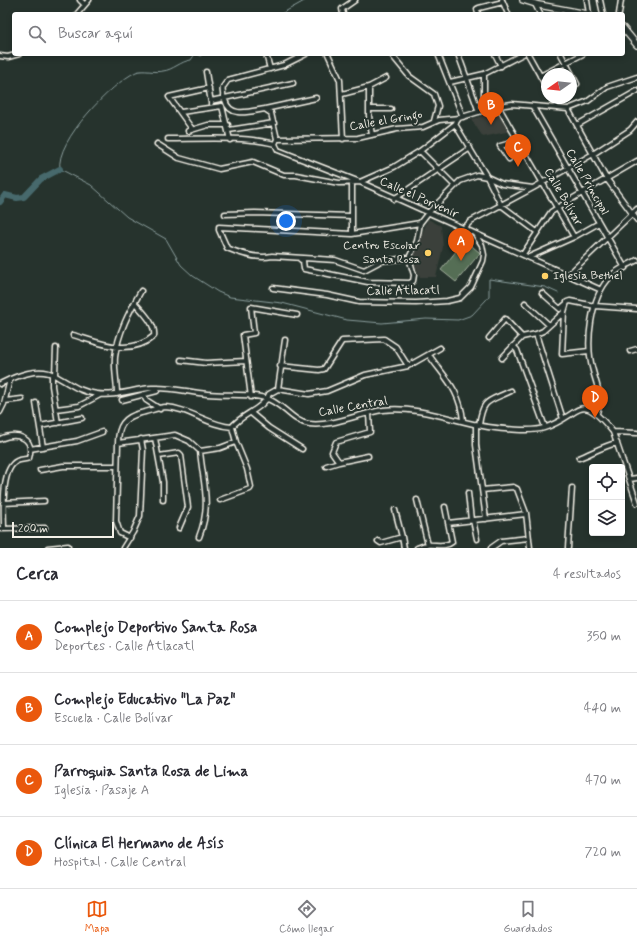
<!DOCTYPE html>
<html lang="es">
<meta charset="utf-8">
<style>
:root{--surface:#fff;--page:#f7f7f7;--text:#2b2b33;--muted:#7c7c81;--line:#e1e1e2;--accent:#ea580c}
body{margin:0;font-family:Mynerve,sans-serif;background:var(--page);color:var(--text)}
.controls{position:absolute;right:12px;bottom:12px;display:grid;overflow:hidden;border-radius:4px;box-shadow:0 2px 6px #0003}
.controls button{width:36px;height:36px;display:grid;place-items:center;padding:0;border:0;border-bottom:1px solid var(--line);background:var(--surface);color:var(--text);font:20px sans-serif}
.compass{position:absolute;left:541px;top:68px;width:36px;height:36px;border-radius:50%;background:var(--surface);box-shadow:0 2px 6px #0003;rotate:256deg}
.scale{position:absolute;left:12px;bottom:10px;width:102px;box-sizing:border-box;padding-left:4px;border:2px solid #f4f1e8;border-top:0;font-size:11px;line-height:14px;white-space:nowrap;color:#f4f1e8;-webkit-text-stroke:3px #26332d;paint-order:stroke}
.you{position:absolute;left:286px;top:221px;width:14px;height:14px;margin:-10px;border:3px solid #fff;border-radius:50%;background:#1a73e8;box-shadow:0 0 0 6px #1a73e833}
.badge{display:grid;place-items:center;width:26px;height:26px;border-radius:50%;background:var(--accent);color:#fff;font-size:13px;font-weight:700}
.pin{position:absolute;translate:-50% -33px;filter:drop-shadow(0 1px 2px #0008)}
.pin::after{content:'';position:absolute;top:21px;width:14px;height:12px;background:inherit;clip-path:polygon(0 0,100% 0,50% 100%)}
.list{margin:0;padding:0;list-style:none}
h2{display:flex;justify-content:space-between;align-items:center;height:52px;margin:0;padding:0 16px;font-size:17px}
h2 small{font-size:13px;font-weight:400;color:var(--muted)}
.list li{display:grid;grid-template-columns:26px 1fr auto;gap:12px;align-items:center;box-sizing:border-box;height:72px;padding:0 16px;border-top:1px solid var(--line)}
.list b{display:block;font-size:15px;white-space:nowrap}
.list p{margin:0;font-size:13px;white-space:nowrap;color:var(--muted)}
.list em{font-size:13px;font-style:normal;color:var(--muted)}
.icon{flex:none;width:22px;height:22px;fill:none;stroke:currentColor;stroke-width:2;stroke-linecap:round;stroke-linejoin:round}
.map{position:relative;flex:none;width:637px;height:548px;overflow:hidden}
.search{position:absolute;background:var(--surface);box-shadow:0 2px 6px #0003;left:12px;right:12px;top:12px;height:44px;display:flex;align-items:center;gap:10px;box-sizing:border-box;padding:0 14px;border-radius:4px;color:var(--muted);font-size:15px}
.sheet{height:340px;background:var(--surface)}
nav{display:flex;justify-content:space-around;align-items:center;box-sizing:border-box;height:56px;border-top:1px solid var(--line);background:var(--surface);font-size:11px;color:var(--muted)}
nav a{display:grid;justify-items:center;gap:2px}
nav .on{color:var(--accent)}
.map>svg:first-child{display:block}
</style>
<div class="map">
<svg width="637" height="548" viewBox="0 0 637 548">
<rect width="100%" height="100%" fill="#26332d"/>
<filter id="ink" filterUnits="userSpaceOnUse"><feTurbulence type="fractalNoise" baseFrequency=".025" numOctaves="2"/><feDisplacementMap in="SourceGraphic" scale="8" xChannelSelector="R" yChannelSelector="G"/><feConvolveMatrix kernelMatrix="1 2 1 2 8 2 1 2 1" color-interpolation-filters="sRGB"/></filter>
<g filter="url(#ink)">
<path fill="#3a403a" d="M499,112L511,131L483,137L471,119Z
M428,219L441,226L443,247L436,277H420L412,259Z"/>
<path fill="#556e54" stroke="#a4b09e" d="M465,240L480,253L456,282L441,270Z"/>
<g fill="none" stroke-linecap="round" stroke-linejoin="round">
<path stroke="#8c9f9e" stroke-width="1" d="M281,14L306,0
M195,54L191,60C181,61 173,70 163,71C155,73 143,69 136,72C112,83 55,141 60,169L91,185L127,217L166,239L181,265L193,276L218,292L230,297L282,303L347,320L382,323L426,319L458,320L472,315L486,300L489,296V279L545,287L558,293
M197,54L201,56L202,54"/>
<path stroke="#46696c" stroke-width="6" d="M0,202L5,195L17,198L24,197L41,179L60,169"/>
<defs>
<path id="street" d="M80,0L84,4
M502,0L508,14
M587,0L589,14
M600,0L603,14
M535,4L540,14
M77,14L89,0
M343,14L342,9L355,0
M478,14L477,9L479,8L503,2
M619,14L621,0
M266,54L270,69
M328,54L340,80L343,139
M391,54L409,76L434,94L438,106L434,121
M438,54L463,117
M458,54L479,112
M495,54L501,66
M528,54L547,88
M561,54L577,84
M0,56L8,57L19,54
M206,72L211,103
M484,74V110
M540,76L583,54
M450,82L484,74L523,54
M369,87V116L372,135
M342,94L369,87L386,78
M553,98L557,108
M211,101L293,83
M498,106L574,237
M533,107L625,268
M265,109L316,98
M370,109H391
M568,109L606,178L637,220
M181,112L222,106L230,140
M455,124L487,177L502,184L533,188L593,154L630,130L637,122
M577,125L637,91
M192,129L169,97L209,88
M229,130L274,123
M188,131L208,125H228
M168,139C198,139 247,136 275,144
M277,139L271,113L265,109C251,111 230,119 225,100C223,96 222,92 223,87L228,80L284,65L306,54
M157,144L179,158L219,169L253,162L284,175H296L339,183L360,182L394,167L420,151L455,124L459,118
M420,151L455,186
M509,159L500,146L518,141
M394,199L470,148
M225,214L255,213L351,216
M219,227L352,234L420,223
M463,229L471,221L533,188
M219,230L227,248C241,254 258,259 272,256L335,260L364,270L381,261L409,258L417,241L420,223L427,214L460,181L477,175L487,177L501,205L537,232
M352,234V183
M523,254L551,212L570,200L637,161
M529,257L574,237L599,223
M300,259L303,261L304,269L368,282L410,283L413,281L414,275L409,258
M568,275L637,209
M273,288L327,295L359,302L416,303L447,301L460,298L471,287L483,261L484,255L482,245L475,234
M599,289L360,182L278,150L275,144L277,139L358,138L397,129L423,127L439,120L459,118L498,106L512,104L568,109L588,101L607,87L637,77
M542,293L560,309L566,304
M525,303L549,325
M564,312L562,354L589,351
M536,334L563,419
M73,335C100,343 130,357 154,336C156,324 142,311 135,303
M489,338L505,319L522,337
M513,346L517,350L545,427
M630,351L637,349
M429,355C445,378 460,390 463,420
M502,358L522,337L536,334L543,331L564,312L567,302L570,301L595,306L637,309
M181,360L206,363L246,361
M280,366L319,370L324,369L342,341L384,339L396,347L408,366
M52,374V386L58,423
M55,375L56,348
M0,384C16,376 39,366 56,376C70,384 80,392 97,394C116,397 133,389 152,388C171,387 188,392 207,394C226,396 247,393 265,398C282,402 292,422 309,424C332,427 360,413 383,410C420,406 453,421 488,427C501,429 532,432 544,428C583,415 578,389 613,432L637,433
M278,389L285,340
M117,394C117,382 114,369 115,357C118,333 129,312 141,291
M143,394L146,400L160,409
M251,397L243,335L254,333L251,307L297,315
M122,400L157,391L158,388
M5,401L22,399
M36,403L43,447
M56,409L79,406L100,395
M0,412L4,404L10,379
M251,413L269,428L302,449
M597,413C603,398 597,386 593,371C585,344 590,297 611,276C617,269 629,265 637,260
M476,424V445L486,519
M479,425C483,398 488,402 511,391
M40,426L82,418
M613,432L637,503
M155,438L163,482V500
M0,439C17,432 35,437 29,458C25,460 20,459 17,461C0,469 4,513 4,529
M118,443C118,426 124,417 141,413C147,412 160,407 165,407C189,408 209,426 232,427
M30,449L77,441L102,432
M159,456L179,453L181,455L188,507L179,528
M368,456L339,462L332,452L336,442L370,432L369,413
M579,458C592,453 603,446 617,443
M326,466L339,462
M40,470L63,466H117
M630,479L637,478
M482,490L513,487L517,489L526,513L530,548
M468,493L471,520
M220,500L250,489L251,487L247,469L236,442L232,427C241,414 263,410 269,394L278,389L309,394L327,391L365,375L408,366L440,348
M417,500L428,545
M3,503L44,501
M395,510L402,537
M473,520L477,539
M448,523L526,514
M0,529L45,528
M199,537C212,504 203,484 200,451
M130,538L120,533L116,521L118,443L175,435L189,441L200,451L220,448L236,442
M378,541L381,543L402,537L404,548
M48,548L68,546
M123,548L133,532L140,516L143,450L141,439
M417,548C420,547 424,545 427,545C435,544 445,548 452,542L445,507
M491,548L501,541L529,538
M568,548L572,488"/>
<path id="secondary" d="M523,0L539,5L587,14
M623,28L637,45"/>
</defs>
<use href="#street" stroke="#f4f1e8" stroke-width="7"/>
<use href="#secondary" stroke="#f4f1e8" stroke-width="8"/>
<use href="#street" stroke="#26332d" stroke-width="4"/>
<use href="#secondary" stroke="#26332d" stroke-width="5.5"/>
</g>
</g>
<g fill="#ffd166" stroke="#26332d" stroke-width="1.5">
<circle cx="428" cy="253" r="4"/>
<circle cx="545" cy="276" r="4"/>
</g>
<g text-anchor="middle" dominant-baseline="central" stroke-width="4" stroke-linejoin="round" paint-order="stroke">
<g font-size="12" fill="#f4f1e8" stroke="#26332d">
<text transform="translate(386 121) rotate(-10)">Calle el Gringo</text>
<text transform="translate(587 182) rotate(60)">Calle Principal</text>
<text transform="translate(563 197) rotate(60)">Calle Bolívar</text>
<text transform="translate(419 198) rotate(24)">Calle el Porvenir</text>
<text transform="translate(403 291) rotate(-1)">Calle Atlacatl</text>
<text transform="translate(353 407) rotate(-10)">Calle Central</text>
</g>
<g font-size="12" fill="#f4f1e8" stroke="#26332d" text-anchor="end">
<text x="420" y="246">Centro Escolar<tspan x="420" dy="14">Santa Rosa</tspan></text>
<text x="553" y="276" text-anchor="start">Iglesia Bethel</text>
</g>
</g>
</svg>
<div class="controls">
<button><svg class="icon" aria-label="locate" viewBox="0 0 24 24"><circle cx="12" cy="12" r="6"/><path d="M12 2v4M12 18v4M2 12h4M18 12h4"/></svg></button>
<button><svg class="icon" aria-label="layers" viewBox="0 0 24 24"><path d="M12 4l9 5-9 5-9-5zM3 14l9 5 9-5"/></svg></button>
</div>
<svg class="compass" viewBox="-18 -18 36 36"><path d="M0-13l5 13h-10z" fill="#e53935"/><path d="M0 13l5-13h-10z" fill="#7c7c81"/></svg>
<div class="scale">200 m</div>
<div class="you"></div>
<div class="pin badge" style="left:461px;top:261px">A</div>
<div class="pin badge" style="left:491px;top:125px">B</div>
<div class="pin badge" style="left:518px;top:167px">C</div>
<div class="pin badge" style="left:595px;top:418px">D</div>
<div class="search"><svg class="icon" aria-label="search" viewBox="0 0 24 24"><circle cx="10" cy="10" r="6"/><path d="M15 15l6 6"/></svg>Buscar aquí</div>
</div>
<section class="sheet">
<h2>Cerca<small>4 resultados</small></h2>
<ul class="list">
<li><span class="badge">A</span><div><b>Complejo Deportivo Santa Rosa</b><p>Deportes · Calle Atlacatl</p></div><em>350 m</em></li>
<li><span class="badge">B</span><div><b>Complejo Educativo &quot;La Paz&quot;</b><p>Escuela · Calle Bolívar</p></div><em>440 m</em></li>
<li><span class="badge">C</span><div><b>Parroquia Santa Rosa de Lima</b><p>Iglesia · Pasaje A</p></div><em>470 m</em></li>
<li><span class="badge">D</span><div><b>Clínica El Hermano de Asís</b><p>Hospital · Calle Central</p></div><em>720 m</em></li>
</ul>
</section>
<nav>
<a class="on"><svg class="icon" aria-label="map" viewBox="0 0 24 24"><path d="M3 6l6-2 6 2 6-2v14l-6 2-6-2-6 2zM9 4v14M15 6v14"/></svg>Mapa</a>
<a><svg class="icon" aria-label="directions" viewBox="0 0 24 24"><path d="M12 3l9 9-9 9-9-9zM9 14v-3h6M13 9l2 2-2 2"/></svg>Cómo llegar</a>
<a><svg class="icon" aria-label="saved" viewBox="0 0 24 24"><path d="M7 4h10v16l-5-4-5 4z"/></svg>Guardados</a>
</nav>
